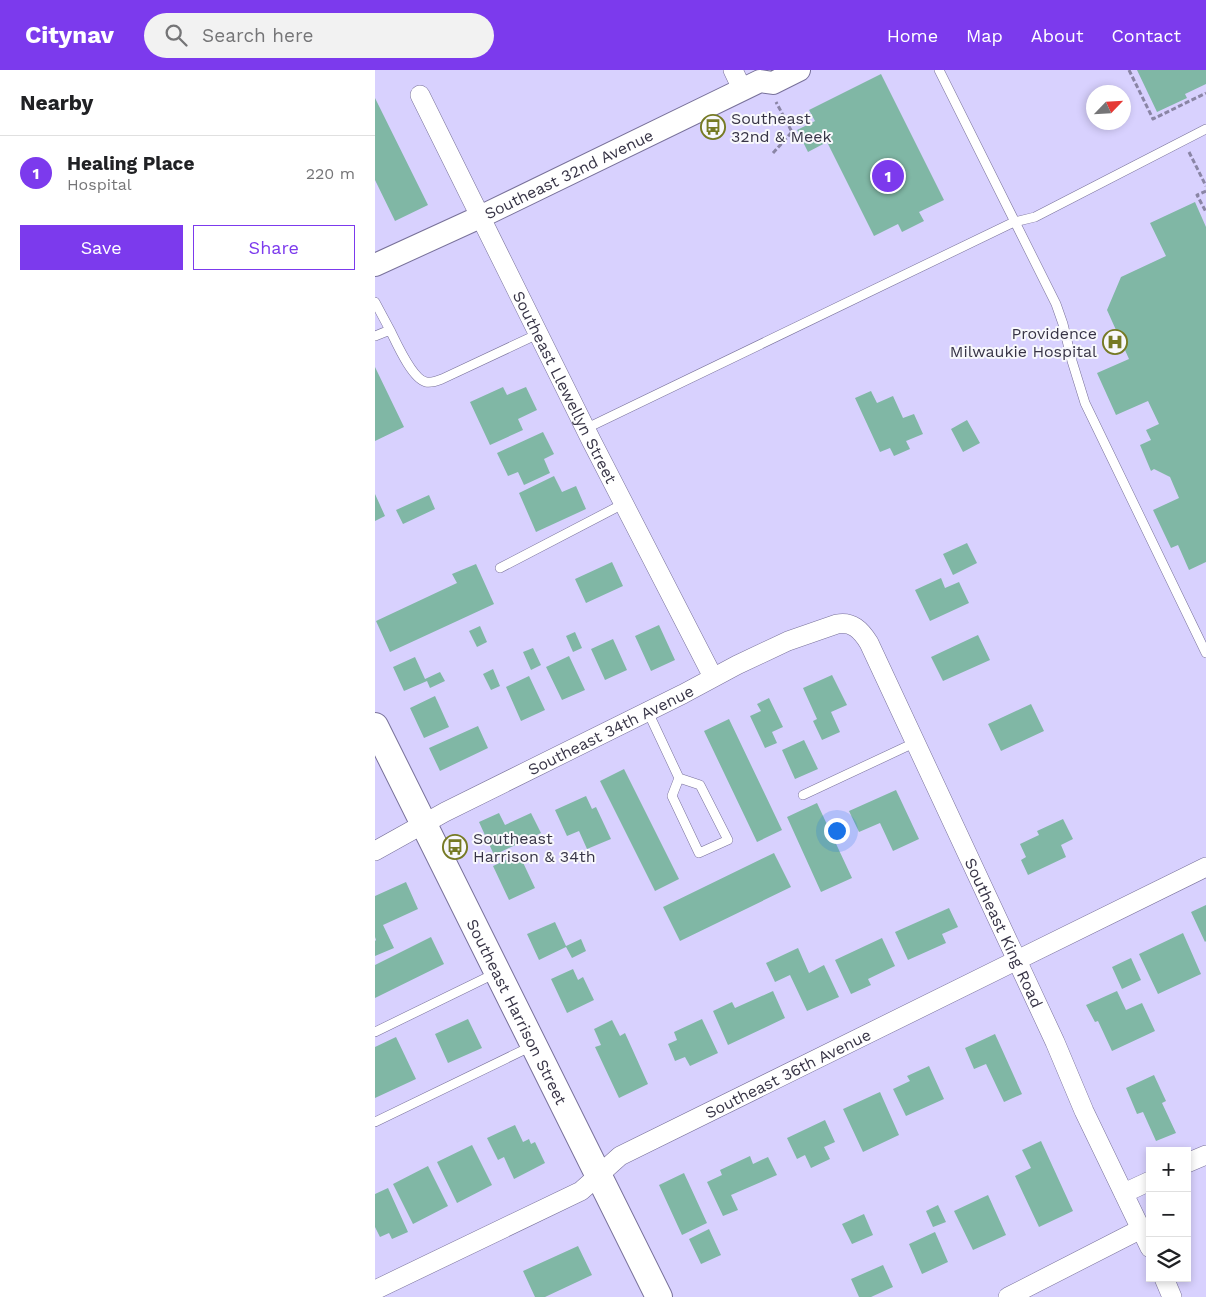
<!DOCTYPE html>
<meta charset="utf-8">
<style>
:root{--surface:#fff;--page:#f2f2f2;--text:#202124;--muted:#757577;--line:#e0e0e0;--accent:#7c3aed}
body{margin:0;font-family:"Work Sans",sans-serif;background:var(--page);color:var(--text)}
.controls{position:absolute;right:15px;bottom:15px;display:grid;overflow:hidden;border-radius:0px;box-shadow:0 2px 8px #0003}
.controls button{width:45px;height:45px;display:grid;place-items:center;padding:0;border:0;border-bottom:1px solid var(--line);background:var(--surface);color:var(--text);font:25px sans-serif}
.compass{position:absolute;left:711px;top:15px;width:45px;height:45px;border-radius:50%;background:var(--surface);box-shadow:0 2px 8px #0003;rotate:65deg}
.you{position:absolute;left:461px;top:760px;width:18px;height:18px;margin:-12px;border:4px solid #fff;border-radius:50%;background:#1a73e8;box-shadow:0 0 0 8px #1a73e833}
.badge{display:grid;place-items:center;width:32px;height:32px;border-radius:50%;background:var(--accent);color:#fff;font-size:16px;font-weight:700}
.pin{position:absolute;translate:-50% -50%;border:2px solid #fff;box-shadow:0 1px 5px #0006}
.list{margin:0;padding:0;list-style:none}
h2{display:flex;justify-content:space-between;align-items:center;height:65px;margin:0;padding:0 20px;font-size:21px}
h2 small{font-size:16px;font-weight:400;color:var(--muted)}
.list li{display:grid;grid-template-columns:32px 1fr auto;gap:15px;align-items:center;box-sizing:border-box;height:75px;padding:0 20px;border-top:1px solid var(--line)}
.list b{display:block;font-size:19px;white-space:nowrap}
.list p{margin:0;font-size:16px;white-space:nowrap;color:var(--muted)}
.list em{font-size:16px;font-style:normal;color:var(--muted)}
.actions{display:flex;gap:10px;padding:15px 20px}
.actions a{flex:1;padding:11px 0;border:1px solid var(--accent);border-radius:0px;text-align:center;font-size:18px;color:var(--accent)}
.actions .main{background:var(--accent);color:#fff}
.icon{flex:none;width:28px;height:28px;fill:none;stroke:currentColor;stroke-width:2;stroke-linecap:round;stroke-linejoin:round}
.map{position:relative;flex:none;width:831px;height:1227px;overflow:hidden}
header{display:flex;align-items:center;gap:30px;box-sizing:border-box;height:70px;padding:0 25px;background:var(--accent);color:#fff}
header strong{font-size:24px}
nav{display:flex;gap:28px;margin-inline-start:auto;font-size:18px}
.search{width:350px;height:45px;background:var(--page);display:flex;align-items:center;gap:12px;box-sizing:border-box;padding:0 18px;border-radius:28px;color:var(--muted);font-size:19px}
main{display:flex}
aside{flex:1;background:var(--surface)}
.map>svg:first-child{display:block}
</style>
<header>
<strong>Citynav</strong>
<div class="search"><svg class="icon" aria-label="search" viewBox="0 0 24 24"><circle cx="10" cy="10" r="6"/><path d="M15 15l6 6"/></svg>Search here</div>
<nav><a>Home</a><a>Map</a><a>About</a><a>Contact</a></nav>
</header>
<main>
<aside>
<h2>Nearby<small></small></h2>
<ul class="list">
<li><span class="badge">1</span><div><b>Healing Place</b><p>Hospital</p></div><em>220 m</em></li>
</ul>
<div class="actions"><a class="main">Save</a><a>Share</a></div>
</aside>
<div class="map">
<svg width="831" height="1227" viewBox="0 0 831 1227">
<rect width="100%" height="100%" fill="#d8d1fe"/>
<path fill="#80b7a5" d="M762,0H831V14L810,24L812,28L782,42Z
M506,4L569,130L544,142L549,151L527,162L523,154L499,166L452,72L433,82L422,60L440,51L434,40Z
M0,28L53,135L20,151L0,110Z
M820,132L831,157V492L814,500L803,475L796,478L778,440L804,428L795,407L779,399L776,401L765,375L776,370L771,360L784,354L773,331L741,345L722,303L754,289L732,240L746,207L791,186L775,153Z
M0,297L29,357L0,371Z
M128,317L132,325L151,317L162,340L143,349L148,360L115,375L95,332Z
M496,321L502,333L518,326L528,348L539,344L548,364L531,371L535,379L519,386L515,378L505,382L480,328Z
M592,350L605,373L588,382L576,359Z
M168,362L179,384L169,389L175,403L149,415L143,402L133,406L122,383Z
M179,406L187,422L201,416L211,439L161,462L144,423Z
M0,424L10,446L0,451Z
M54,425L60,439L28,454L21,440Z
M592,473L602,493L578,505L568,484Z
M237,492L248,516L211,533L200,509Z
M101,494L119,534L15,582L1,551L82,513L77,504Z
M566,508L570,518L584,512L594,533L555,551L540,520Z
M284,555L300,590L276,601L260,566Z
M105,556L112,572L102,577L94,561Z
M200,562L207,578L198,582L191,566Z
M603,565L615,590L568,611L556,587Z
M238,569L252,600L230,610L216,579Z
M158,578L166,595L156,600L148,582Z
M194,586L210,620L187,630L171,597Z
M40,587L50,609L65,602L70,611L55,618L52,611L29,621L18,597Z
M118,599L125,616L116,620L108,604Z
M457,605L472,635L456,642L465,662L447,670L438,651L442,649L428,618Z
M154,606L170,640L146,651L131,617Z
M60,626L74,657L49,668L35,638Z
M394,628L408,657L397,662L402,673L390,678L375,646L386,641L382,634Z
M656,634L669,661L626,681L613,654Z
M354,649L407,760L382,772L329,661Z
M103,656L113,678L65,701L54,678Z
M429,670L443,699L420,709L407,680Z
M249,699L304,809L280,821L225,711Z
M521,720L544,769L518,781L505,753L484,762L474,741Z
M211,726L217,739L221,737L236,769L212,779L204,761L192,766L180,740Z
M442,733L477,808L446,822L412,747Z
M124,743L130,755L156,743L166,763L119,785L104,752Z
M688,749L698,769L686,775L691,787L653,805L646,790L651,787L645,774L664,765L662,761Z
M399,783L416,817L305,871L288,837Z
M144,784L160,818L134,830L118,796Z
M31,812L43,839L8,855L19,878L0,886V871L1,870L0,867V826Z
M831,835V871L830,872L816,842Z
M574,838L583,857L567,864L571,873L533,890L520,862Z
M180,852L191,876L206,869L211,881L197,888L191,877L164,890L152,864Z
M808,863L826,904L783,924L764,884Z
M56,867L69,894L0,928V895Z
M507,868L520,896L493,909L496,915L476,924L460,890Z
M423,878L434,903L449,895L464,927L432,941L415,905L400,912L391,893Z
M756,888L766,910L747,919L737,897Z
M198,899L203,910L208,907L219,930L192,943L176,909Z
M398,921L410,948L353,975L338,941L357,932L360,938Z
M742,921L751,940L767,933L780,961L737,981L723,951L720,952L711,935Z
M93,949L107,978L73,993L60,964Z
M327,949L343,983L315,996L310,987L300,991L293,974L302,970L299,962Z
M237,950L245,966L250,963L273,1014L244,1028L220,977L226,975L219,959Z
M620,964L647,1024L629,1032L611,994L599,999L590,978Z
M21,967L41,1009L0,1028V977Z
M554,996L569,1029L531,1046L518,1019L535,1011L532,1006Z
M779,1005L791,1031L787,1033L801,1063L781,1071L768,1042L762,1044L751,1018Z
M505,1022L524,1065L488,1082L468,1039Z
M450,1050L460,1072L449,1077L455,1089L436,1098L430,1085L422,1089L412,1068Z
M140,1055L148,1072L154,1069L156,1074L160,1072L170,1093L139,1109L129,1087L123,1090L112,1068Z
M666,1071L698,1141L664,1157L640,1106L656,1098L647,1080Z
M97,1075L117,1115L82,1133L62,1092Z
M375,1086L378,1094L393,1087L402,1105L356,1125L363,1140L348,1146L332,1112L347,1105L345,1100Z
M53,1096L73,1136L38,1154L18,1114Z
M309,1103L332,1153L307,1165L284,1115Z
M13,1118L33,1162L17,1169L14,1163L5,1167L0,1157V1124Z
M613,1125L631,1165L598,1180L579,1141Z
M563,1135L571,1152L558,1157L551,1141Z
M489,1144L498,1165L477,1174L467,1154Z
M334,1159L346,1185L326,1194L314,1169Z
M560,1162L573,1192L547,1204L534,1174Z
M203,1176L217,1205L170,1227H160L148,1201Z
M508,1195L518,1217L496,1227H484L476,1209Z"/>
<g fill="none" stroke-linecap="round" stroke-linejoin="round">
<defs>
<path id="service" d="M564,0L681,234L688,254L697,291L710,333L831,583
M0,232L15,260L0,266
M15,260C21,272 37,309 51,312C56,313 62,311 67,309L163,264
M210,359L639,152L660,147L831,59
M125,498L248,434
M273,642L304,708L325,715L353,770L324,783L297,726L304,708
M428,725L539,673
M0,962L121,903
M0,1052L157,976"/>
<g id="minor">
<path d="M358,0L367,19"/>
<path id="s1" d="M45,25L216,370L338,607"/>
<path id="s2" d="M0,781L70,742L308,624L362,595L413,571L462,554C477,551 486,560 494,573L680,972L709,1041L775,1178"/>
<path d="M812,1093L831,1085"/>
<path d="M749,1123L775,1111"/>
<path d="M789,1208L797,1227"/>
<path id="s3" d="M0,1220L206,1121L245,1086L831,797"/>
<path d="M633,1227L766,1159"/>
</g>
<g id="tertiary">
<path id="s4" d="M0,195L105,147L385,11L398,13L424,0"/>
</g>
<g id="secondary">
<path id="s5" d="M0,656L284,1227"/>
</g>
</defs>
<use href="#service" stroke="#78719a" stroke-width="10"/>
<use href="#minor" stroke="#78719a" stroke-width="20"/>
<use href="#tertiary" stroke="#78719a" stroke-width="24"/>
<use href="#secondary" stroke="#78719a" stroke-width="28"/>
<path stroke="#8a85a5" stroke-width="3" stroke-dasharray="5 2.5" stroke-linecap="butt" d="M754,0L778,49L831,23
M814,82L831,116
M398,83L417,62L401,32
M831,121L822,125L831,142"/>
<use href="#service" stroke="#fff" stroke-width="9"/>
<use href="#minor" stroke="#fff" stroke-width="19"/>
<use href="#tertiary" stroke="#fff" stroke-width="22"/>
<use href="#secondary" stroke="#fff" stroke-width="26"/>
</g>
<defs>
<symbol id="bus-ring" viewBox="-11 -11 22 22"><circle r="9.5" fill="#f8f8fc" stroke="#767a24" stroke-width="1.5"/><path d="M-5-6H5V4H4V6H2V4H-2V6H-4V4H-5ZM-3.5-4V0h7V-4ZM-3.5 1.2v1.5H-2V1.2ZM2 1.2v1.5H3.5V1.2Z" fill="#767a24"/></symbol>
<symbol id="hospital-ring" viewBox="-11 -11 22 22"><circle r="9.5" fill="#f8f8fc" stroke="#767a24" stroke-width="1.5"/><path d="M-5-5h3v3.5h4V-5h3V5h-3V1.5h-4V5h-3Z" fill="#767a24"/></symbol>
</defs>
<g fill-rule="evenodd">
<use href="#bus-ring" x="324" y="43" width="28" height="28"/>
<use href="#hospital-ring" x="726" y="258" width="28" height="28"/>
<use href="#bus-ring" x="66" y="763" width="28" height="28"/>
</g>
<g text-anchor="middle" dominant-baseline="central" stroke-width="4" stroke-linejoin="round" paint-order="stroke">
<g font-size="16" fill="#383547" stroke="#f8f8fc" text-anchor="start">
<text x="356" y="48">Southeast<tspan x="356" dy="18">32nd &amp; Meek</tspan></text>
<text x="722" y="263" text-anchor="end">Providence<tspan x="722" dy="18">Milwaukie Hospital</tspan></text>
<text x="98" y="768">Southeast<tspan x="98" dy="18">Harrison &amp; 34th</tspan></text>
</g>
<g font-size="16" fill="#383547" stroke="#f8f8fc">
<text stroke="none"><textPath href="#s4" startOffset="214">Southeast 32nd Avenue</textPath></text>
<text stroke="none"><textPath href="#s1" startOffset="326">Southeast Llewellyn Street</textPath></text>
<text stroke="none"><textPath href="#s2" startOffset="265">Southeast 34th Avenue</textPath></text>
<text stroke="none"><textPath href="#s2" startOffset="875">Southeast King Road</textPath></text>
<text stroke="none"><textPath href="#s5" startOffset="319">Southeast Harrison Street</textPath></text>
<text stroke="none"><textPath href="#s3" startOffset="468">Southeast 36th Avenue</textPath></text>
</g>
</g>
</svg>
<div class="controls">
<button>+</button>
<button>−</button>
<button><svg class="icon" aria-label="layers" viewBox="0 0 24 24"><path d="M12 4l9 5-9 5-9-5zM3 14l9 5 9-5"/></svg></button>
</div>
<svg class="compass" viewBox="-18 -18 36 36"><path d="M0-13l5 13h-10z" fill="#e53935"/><path d="M0 13l5-13h-10z" fill="#757577"/></svg>
<div class="you"></div>
<div class="pin badge" style="left:513px;top:106px">1</div>
</div>
</main>
